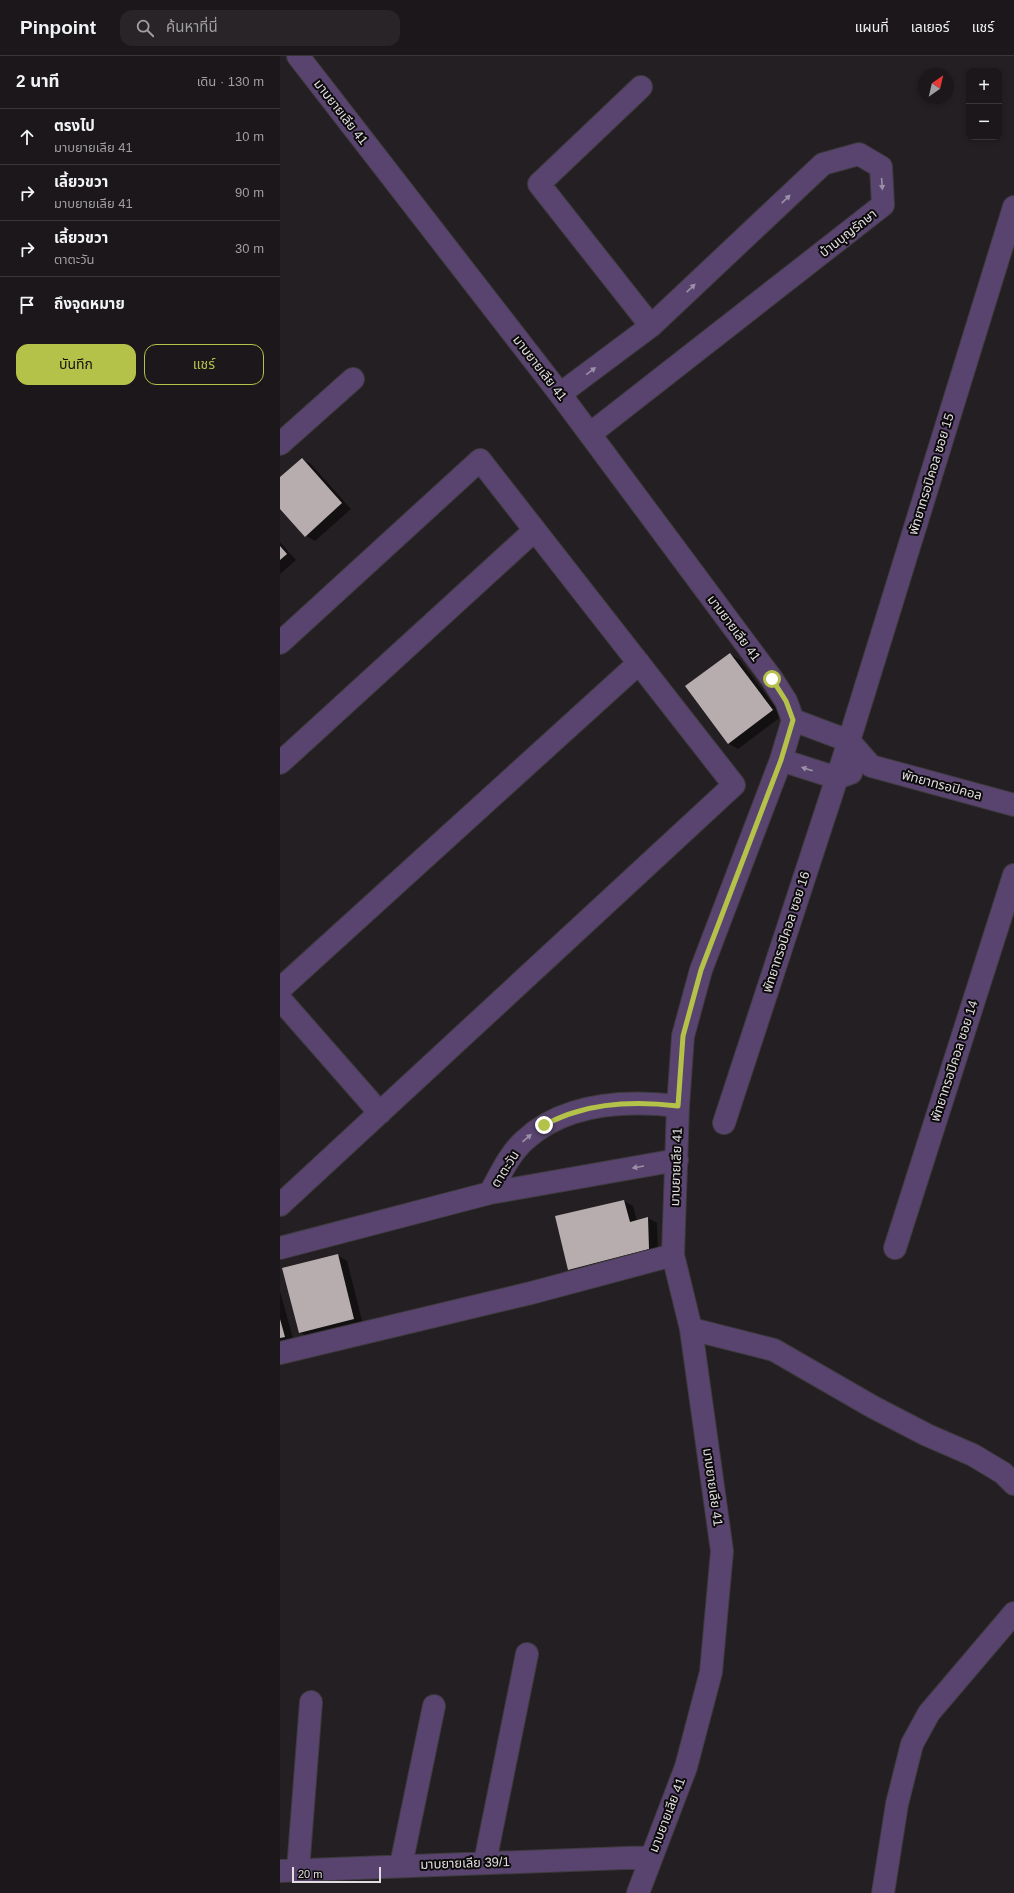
<!DOCTYPE html>
<html lang="th">
<meta charset="utf-8">
<style>
:root{--surface:#1b171a;--page:#282427;--text:#f1f3f6;--muted:#a09fa2;--line:#393639;--accent:#b5c249}
body{margin:0;font-family:Arial,"Noto Sans Thai",sans-serif;background:var(--page);color:var(--text)}
.controls{position:absolute;right:12px;top:12px;display:grid;overflow:hidden;border-radius:8px;box-shadow:0 2px 6px #0003}
.controls button{width:36px;height:36px;display:grid;place-items:center;padding:0;border:0;border-bottom:1px solid var(--line);background:var(--surface);color:var(--text);font:20px sans-serif}
.compass{position:absolute;left:638px;top:12px;width:36px;height:36px;border-radius:50%;background:var(--surface);box-shadow:0 2px 6px #0003;rotate:34deg}
.scale{position:absolute;left:12px;bottom:10px;width:89px;box-sizing:border-box;padding-left:4px;border:2px solid #e1dde0;border-top:0;font-size:11px;line-height:14px;white-space:nowrap;color:#e1dde0;-webkit-text-stroke:3px #0c0a0b;paint-order:stroke}
.stop{position:absolute;width:12px;height:12px;margin:-9px;border:3px solid #b5c249;border-radius:50%;background:#fff}
.stop.end{background:#b5c249;border-color:#fff;box-shadow:0 1px 4px #0008}
.list{margin:0;padding:0;list-style:none}
h2{display:flex;justify-content:space-between;align-items:center;height:52px;margin:0;padding:0 16px;font-size:17px}
h2 small{font-size:13px;font-weight:400;color:var(--muted)}
.list li{display:grid;grid-template-columns:26px 1fr auto;gap:12px;align-items:center;box-sizing:border-box;height:56px;padding:0 16px;border-top:1px solid var(--line)}
.list b{display:block;font-size:15px;white-space:nowrap}
.list p{margin:0;font-size:13px;white-space:nowrap;color:var(--muted)}
.list em{font-size:13px;font-style:normal;color:var(--muted)}
.actions{display:flex;gap:8px;padding:12px 16px}
.actions a{flex:1;padding:9px 0;border:1px solid var(--accent);border-radius:12px;text-align:center;font-size:14px;color:var(--accent)}
.actions .main{background:var(--accent);color:#111}
.icon{flex:none;width:22px;height:22px;fill:none;stroke:currentColor;stroke-width:2;stroke-linecap:round;stroke-linejoin:round}
.map{position:relative;flex:none;width:734px;height:1837px;overflow:hidden}
header{display:flex;align-items:center;gap:24px;box-sizing:border-box;height:56px;padding:0 20px;background:var(--surface);border-bottom:1px solid var(--line)}
header strong{font-size:19px}
nav{display:flex;gap:22px;margin-inline-start:auto;font-size:14px}
.search{width:280px;height:36px;background:var(--page);display:flex;align-items:center;gap:10px;box-sizing:border-box;padding:0 14px;border-radius:12px;color:var(--muted);font-size:15px}
main{display:flex}
aside{flex:1;background:var(--surface)}
.map>svg:first-child{display:block}
</style>
<header>
<strong>Pinpoint</strong>
<div class="search"><svg class="icon" aria-label="search" viewBox="0 0 24 24"><circle cx="10" cy="10" r="6"/><path d="M15 15l6 6"/></svg>ค้นหาที่นี่</div>
<nav><a>แผนที่</a><a>เลเยอร์</a><a>แชร์</a></nav>
</header>
<main>
<aside>
<h2>2 นาที<small>เดิน · 130 m</small></h2>
<ul class="list">
<li><svg class="icon" aria-label="ahead" viewBox="0 0 24 24"><path d="M12 20V5M6 11l6-6 6 6"/></svg><div><b>ตรงไป</b><p>มาบยายเลีย 41</p></div><em>10 m</em></li>
<li><svg class="icon" aria-label="right" viewBox="0 0 24 24"><path d="M7 20v-9h11M14 6l5 5-5 5"/></svg><div><b>เลี้ยวขวา</b><p>มาบยายเลีย 41</p></div><em>90 m</em></li>
<li><svg class="icon" aria-label="right" viewBox="0 0 24 24"><path d="M7 20v-9h11M14 6l5 5-5 5"/></svg><div><b>เลี้ยวขวา</b><p>ตาตะวัน</p></div><em>30 m</em></li>
<li><svg class="icon" aria-label="arrive" viewBox="0 0 24 24"><path d="M6 21V4h12l-3 4 3 4H6"/></svg><div><b>ถึงจุดหมาย</b></div></li>
</ul>
<div class="actions"><a class="main">บันทึก</a><a>แชร์</a></div>
</aside>
<div class="map">
<svg width="734" height="1837" viewBox="0 0 734 1837">
<rect width="100%" height="100%" fill="#241f23"/>
<path fill="#0007" d="M22,403L31,408L71,453L35,485L26,480L0,451V422Z
M0,486L16,504L0,518Z
M450,598L460,604L502,660L458,693L449,688L406,631Z
M344,1145L353,1150L357,1165L368,1162L377,1167L378,1198L298,1219L289,1214Z
M57,1199L67,1205L83,1268L29,1282L20,1276Z
M0,1235L14,1286L0,1290Z"/>
<path fill="#b7adaf" d="M22,402L62,447L25,481L0,453V421Z
M0,490L7,498L0,504Z
M450,597L493,654L448,688L405,630Z
M344,1144L350,1166L368,1161L369,1193L288,1214L275,1160Z
M58,1198L74,1263L19,1277L2,1212Z
M0,1263L5,1281L0,1282Z"/>
<g fill="none" stroke-linecap="round" stroke-linejoin="round">
<defs>
<path id="minor" d="M18,0L280,338L492,623L506,645L513,664L501,704L421,914L403,980L398,1050L393,1199L411,1273L442,1495L431,1616L406,1711L358,1837
M361,31L259,128L371,270
M280,338L371,270L543,108L579,98L601,111L603,149L310,378
M0,388L73,323
M0,587L200,404L454,729L0,1149
M513,664L569,685L591,710L734,749
M501,704L557,722L571,717
M0,707L255,474
M0,933L359,607
M0,943L100,1057
M444,1067L569,685L734,151
M210,1137C220,1119 229,1098 245,1084C285,1047 346,1044 398,1050
M0,1192L210,1137L397,1104
M615,1192L734,819
M411,1273L494,1294L593,1351L647,1379L693,1399L723,1417L734,1428
M0,1297L251,1237L393,1199
M205,1806L247,1598
M121,1809L154,1650
M18,1814L31,1646
M0,1815L371,1801
M603,1837L617,1748L632,1688L649,1657L734,1557"/>
</defs>
<use href="#minor" stroke="#3e3a3d" stroke-width="24"/>
<use href="#minor" stroke="#58446e" stroke-width="22"/>
</g>
<defs><path id="oneway-solid" d="M-6-.8H1V-3.2L6.5 0L1 3.2V.8H-6Z"/></defs>
<g fill="#9c90a7">
<use href="#oneway-solid" transform="translate(602 128) rotate(86)"/>
<use href="#oneway-solid" transform="translate(506 143) rotate(-43)"/>
<use href="#oneway-solid" transform="translate(411 232) rotate(-43)"/>
<use href="#oneway-solid" transform="translate(311 315) rotate(-37)"/>
<use href="#oneway-solid" transform="translate(527 713) rotate(-162)"/>
<use href="#oneway-solid" transform="translate(247 1082) rotate(-41)"/>
<use href="#oneway-solid" transform="translate(358 1111) rotate(170)"/>
</g>
<g fill="none" stroke-linecap="round" stroke-linejoin="round">
<path stroke="#b5c249" stroke-width="5" d="M264,1069C274,1064 285,1059 296,1056C328,1046 364,1046 398,1050L403,980L421,914L501,704L513,664L506,645L492,623"/>
</g>
<g text-anchor="middle" dominant-baseline="central" stroke-width="4" stroke-linejoin="round" paint-order="stroke">
<g font-size="13" fill="#e1dde0" stroke="#0c0a0b">
<text transform="translate(61 56) rotate(52)">มาบยายเลีย 41</text>
<text transform="translate(568 177) rotate(-38)">บ้านบุญรักษา</text>
<text transform="translate(260 312) rotate(52)">มาบยายเลีย 41</text>
<text transform="translate(651 418) rotate(-73)">พัทยาทรอปิคอล ซอย 15</text>
<text transform="translate(454 572) rotate(53)">มาบยายเลีย 41</text>
<text transform="translate(662 729) rotate(15)">พัทยาทรอปิคอล</text>
<text transform="translate(506 876) rotate(-72)">พัทยาทรอปิคอล ซอย 16</text>
<text transform="translate(674 1005) rotate(-72)">พัทยาทรอปิคอล ซอย 14</text>
<text transform="translate(396 1111) rotate(-88)">มาบยายเลีย 41</text>
<text transform="translate(225 1113) rotate(-58)">ตาตะวัน</text>
<text transform="translate(433 1431) rotate(82)">มาบยายเลีย 41</text>
<text transform="translate(387 1759) rotate(-69)">มาบยายเลีย 41</text>
<text transform="translate(185 1807) rotate(-2)">มาบยายเลีย 39/1</text>
</g>
</g>
</svg>
<div class="controls">
<button>+</button>
<button>−</button>
</div>
<svg class="compass" viewBox="-18 -18 36 36"><path d="M0-13l5 13h-10z" fill="#e53935"/><path d="M0 13l5-13h-10z" fill="#a09fa2"/></svg>
<div class="scale">20 m</div>
<div class="stop" style="left:492px;top:623px"></div>
<div class="stop end" style="left:264px;top:1069px"></div>
</div>
</main>
